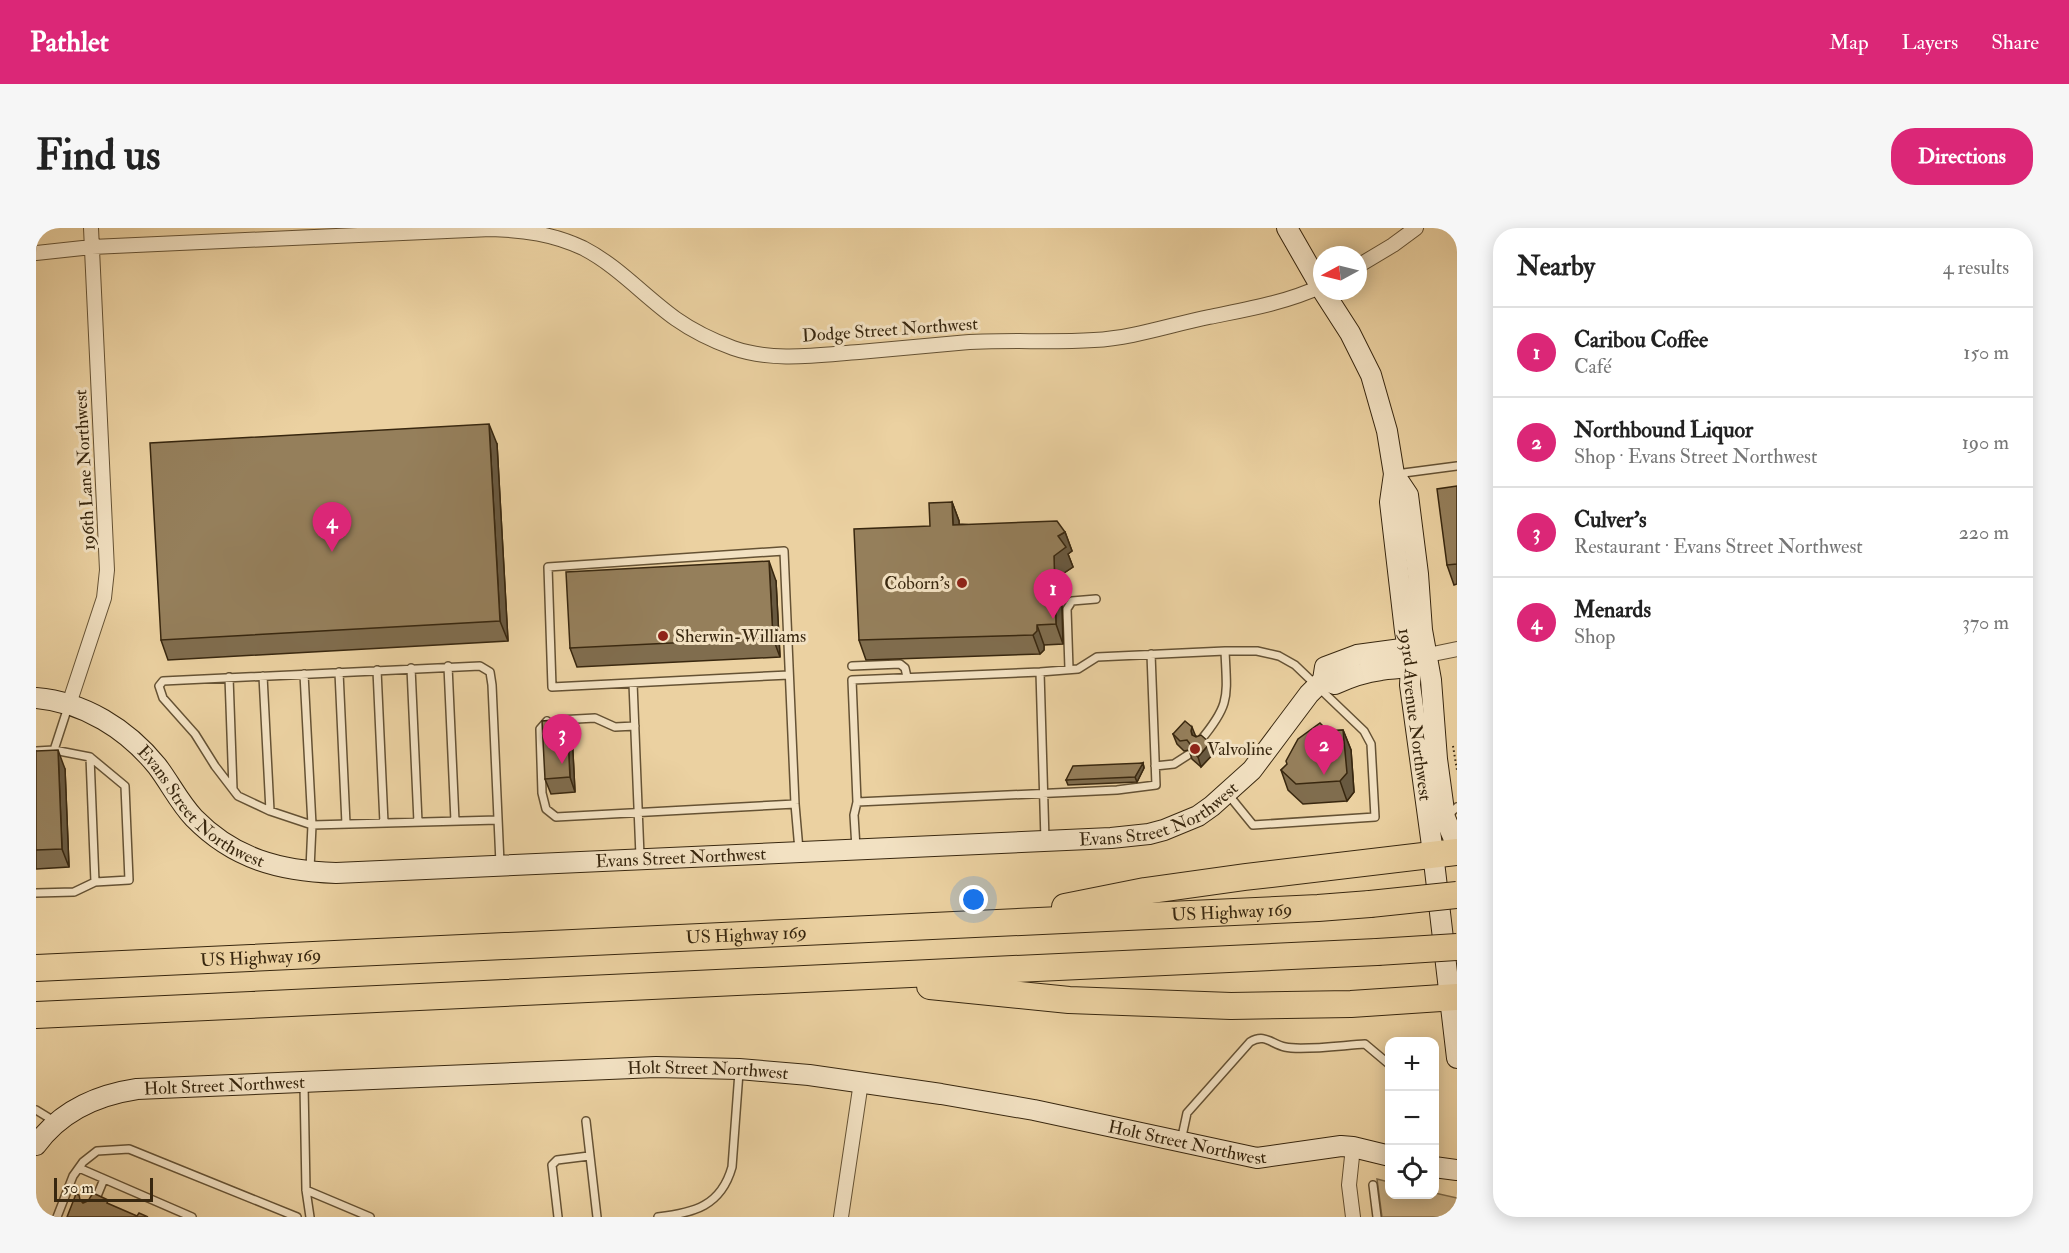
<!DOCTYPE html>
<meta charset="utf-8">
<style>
:root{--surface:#fff;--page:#f6f6f6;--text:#222;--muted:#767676;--line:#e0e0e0;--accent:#db2777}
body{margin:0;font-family:"IM FELL Double Pica",serif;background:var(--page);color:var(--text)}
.controls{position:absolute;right:18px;bottom:18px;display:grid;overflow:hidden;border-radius:12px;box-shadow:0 3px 15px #0003}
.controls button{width:54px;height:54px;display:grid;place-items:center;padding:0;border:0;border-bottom:2px solid var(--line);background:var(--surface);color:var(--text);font:30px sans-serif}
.compass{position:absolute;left:1277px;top:18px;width:54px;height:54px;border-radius:50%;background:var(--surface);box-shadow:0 3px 15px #0003;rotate:263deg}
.scale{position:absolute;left:18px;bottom:15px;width:99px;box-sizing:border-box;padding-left:6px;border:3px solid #38270f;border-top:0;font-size:16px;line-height:21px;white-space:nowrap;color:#38270f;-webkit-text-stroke:4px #f2e1c2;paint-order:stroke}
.you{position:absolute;left:938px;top:672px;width:21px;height:21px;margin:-15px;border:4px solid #fff;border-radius:50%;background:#1a73e8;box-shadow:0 0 0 9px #1a73e833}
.badge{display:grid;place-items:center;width:39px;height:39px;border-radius:50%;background:var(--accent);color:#fff;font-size:20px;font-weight:700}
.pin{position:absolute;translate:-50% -50px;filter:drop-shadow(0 2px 3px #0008)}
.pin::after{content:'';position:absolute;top:32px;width:21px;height:18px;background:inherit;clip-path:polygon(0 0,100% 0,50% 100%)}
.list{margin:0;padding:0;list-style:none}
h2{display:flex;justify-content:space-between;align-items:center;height:78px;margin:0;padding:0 24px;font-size:26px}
h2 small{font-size:20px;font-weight:400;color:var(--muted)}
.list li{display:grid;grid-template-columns:39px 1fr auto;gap:18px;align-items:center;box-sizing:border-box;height:90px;padding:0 24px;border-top:2px solid var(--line)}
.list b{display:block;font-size:22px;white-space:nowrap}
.list p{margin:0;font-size:20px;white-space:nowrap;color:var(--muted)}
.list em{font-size:20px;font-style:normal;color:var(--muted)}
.icon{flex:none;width:33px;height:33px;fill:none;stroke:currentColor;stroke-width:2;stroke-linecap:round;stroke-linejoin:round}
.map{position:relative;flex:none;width:1421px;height:989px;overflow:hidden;border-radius:24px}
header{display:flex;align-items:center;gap:36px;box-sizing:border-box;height:84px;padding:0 30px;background:var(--accent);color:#fff}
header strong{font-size:28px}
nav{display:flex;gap:33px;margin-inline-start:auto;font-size:21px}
.intro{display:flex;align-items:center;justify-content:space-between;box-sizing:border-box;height:144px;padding:0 36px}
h1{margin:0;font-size:42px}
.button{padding:15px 27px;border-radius:24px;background:var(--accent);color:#fff;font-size:21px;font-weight:700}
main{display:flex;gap:36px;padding:0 36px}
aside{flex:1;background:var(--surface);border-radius:24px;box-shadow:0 3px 15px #0003}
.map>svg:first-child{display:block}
</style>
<header>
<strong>Pathlet</strong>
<nav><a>Map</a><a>Layers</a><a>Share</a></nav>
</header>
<div class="intro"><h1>Find us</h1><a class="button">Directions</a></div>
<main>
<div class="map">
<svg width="1421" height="989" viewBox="0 0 1421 989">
<rect width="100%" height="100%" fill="#ebd1a1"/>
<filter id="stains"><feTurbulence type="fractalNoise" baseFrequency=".00333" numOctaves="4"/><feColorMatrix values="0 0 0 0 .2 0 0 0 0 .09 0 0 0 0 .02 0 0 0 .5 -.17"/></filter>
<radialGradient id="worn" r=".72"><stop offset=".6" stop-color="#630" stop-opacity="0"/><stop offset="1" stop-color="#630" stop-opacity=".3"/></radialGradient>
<path fill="#cdb488" stroke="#826e4c" stroke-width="1.5" d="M1341,951L1353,954L1354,966H1398L1399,965L1421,970V989H1346Z"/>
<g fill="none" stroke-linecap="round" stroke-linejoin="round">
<defs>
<path id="lane" d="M1360,246L1421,238
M412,438L419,593
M816,438L864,436L869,440L871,449
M375,440L382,594
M1033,441L1031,381L1036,373L1060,371
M341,442L348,595
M303,444L310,596
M1004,444L1009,612
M268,446L276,597L274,641
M753,447L516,459L512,339L748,323L759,576L763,622
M227,448L234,583
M193,449L197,561
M597,455L604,628
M522,492L559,490L579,499L599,498
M511,493L504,501L506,565L510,581L520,589L759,576
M1164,513C1195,476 1191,469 1189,423
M0,523L18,522L32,479
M54,529L59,654
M1119,538L1138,536L1152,527
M821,574L1081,562L1120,557L1115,426
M1411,588L1421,579
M462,592L276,597L234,583L202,568L179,538L159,506L127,470L123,458L127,453L444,438L454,444L456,457L464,635
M820,620L818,587L821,574L816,452L1004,444L1042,441L1061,429L1189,423H1221L1243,428L1259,437L1328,503L1335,516L1339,589L1217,597L1191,565
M0,665L38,664L59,654L93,652L89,558L54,529L18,522
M268,857L270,962L274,989
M0,882L18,893
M550,893L561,989
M1145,913L1151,885L1214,814C1229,805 1235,816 1249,819C1266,823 1309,817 1329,816L1354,837
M43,940L156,989
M1337,957L1341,989
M270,962L334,989
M59,973L68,951
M21,989L37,948L47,934L61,923L93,921L261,989
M522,989L516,937L521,932L553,928
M622,989C658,985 685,978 696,939L703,844"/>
<path id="street" d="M0,25L56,19L455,1C488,2 517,6 547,20C582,38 609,69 640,91C657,103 678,113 697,120C737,134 782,127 823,124C856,121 889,118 922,115C967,111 1012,115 1058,112C1097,110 1134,97 1173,89C1212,81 1249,75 1286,58
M1322,38L1357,17L1380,0
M1392,427L1421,421
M33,476L68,370L71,342L55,0
M805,989L825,854
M1317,989L1313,957L1317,919"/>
<g id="secondary">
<path d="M1251,0L1286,61"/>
<path id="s1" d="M1287,63L1314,105L1335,147L1351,203L1358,246L1354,274L1369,403L1375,439L1374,457L1397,625L1421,830"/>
<path d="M1358,246L1372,267L1382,346L1386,402L1395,452L1401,531L1409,590L1421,618"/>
<path d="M1287,452L1299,456C1314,449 1329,444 1345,442C1362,439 1371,443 1386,431"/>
<path id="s2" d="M0,470C48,474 91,501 121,538C134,555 143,574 158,590C198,631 244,643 300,645L1075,610L1113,606L1128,602L1162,588L1176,578L1216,542L1273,466L1287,452L1289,439L1321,427L1373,420L1392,427"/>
<path id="s3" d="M0,917C24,884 61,867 101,861L620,839L703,841L773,847L905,866L998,882L1221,930L1305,918L1317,919L1354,928"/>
<path d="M1398,939L1421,942"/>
</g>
<g id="highway">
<path d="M1029,679L1109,663L1209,649L1421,624"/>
<path id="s4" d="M0,740L1282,680L1334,676"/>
<path d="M894,758L1033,772L1195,778L1315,776L1421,769"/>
<path d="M0,787L1341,724"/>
</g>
</defs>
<use href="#lane" stroke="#655234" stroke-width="10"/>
<use href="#street" stroke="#655234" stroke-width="16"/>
<use href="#secondary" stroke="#38270f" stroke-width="22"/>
<use href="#highway" stroke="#38270f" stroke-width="28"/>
<path stroke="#38270f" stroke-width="2" stroke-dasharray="1.5 3" stroke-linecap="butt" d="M1417,518L1421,542"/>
<use href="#lane" stroke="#f2e1c2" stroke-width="7"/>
<use href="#street" stroke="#f2e1c2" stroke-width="14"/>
<use href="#secondary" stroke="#f2e1c2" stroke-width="20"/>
<use href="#highway" stroke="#ebd1a1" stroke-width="26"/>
<defs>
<path id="highway-bridge" d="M1334,676L1421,667
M1341,724L1421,719"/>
</defs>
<use href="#highway-bridge" stroke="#38270f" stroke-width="28" stroke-linecap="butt"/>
<use href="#highway-bridge" stroke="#ebd1a1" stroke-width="26"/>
</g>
<path fill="#806d4e" stroke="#38270f" stroke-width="1.5" d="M461,216L472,413L132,432L125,412Z
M1421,258V356L1418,357L1411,337Z
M916,274L923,293V296L1029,304L1036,323L1032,326L1037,339L1025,347L1027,416L1008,417V422L1004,426L830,432L823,412Z
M740,353L744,429L541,439L534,420Z
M1307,502L1315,522L1318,564L1311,573L1267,576L1252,562L1245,542L1292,503Z
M536,506L539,564L515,566L509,551Z
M1137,506L1160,508L1174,515L1178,525L1165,539L1156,531L1153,522L1148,523L1141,516Z
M0,523L29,541L33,639L0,641Z
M1107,535L1108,540L1101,554L1032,557L1030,552Z"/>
<path fill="#685940" stroke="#38270f" stroke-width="1.5" d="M453,196L461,216L472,413L464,393Z
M916,274L923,293L924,316L917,297Z
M1029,304L1036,323L1032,326L1037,339L1025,347L1027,416L1020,396L1018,328L1022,308Z
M733,333L740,353L744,429L737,410Z
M1001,397L1008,417V422L1004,426L997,407Z
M531,491L536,506L539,564L534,549Z
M1156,499L1160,509L1158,513L1155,503Z
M1307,502L1315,522L1318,564L1311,573L1304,553Z
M1174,515L1178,525L1165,539L1162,529Z
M22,522L29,541L33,639L26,621Z
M1107,535L1108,540L1101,554L1099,549Z"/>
<path fill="#957f5b" stroke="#38270f" stroke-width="1.5" d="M453,196L464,393L125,412L114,215Z
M1421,258V336L1411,337L1401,261Z
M916,274L917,297L1021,293L1029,304L1022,308L1030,319L1018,328L1020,396L1001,397V403L997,407L823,412L818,301L894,298L893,275Z
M733,333L737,410L534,420L530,344Z
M531,491L534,549L509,551L506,493Z
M1149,493L1156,499L1155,503L1156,507L1160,509L1165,507L1174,515L1162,529L1153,521L1154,516L1151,512L1144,513L1137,506Z
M1284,495L1292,503L1307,502L1311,545L1304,553L1260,556L1245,542L1251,536L1250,533L1262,511Z
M22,522L26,621L0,622V523Z
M1107,535L1099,549L1030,552L1037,538Z
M57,965L72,972L71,975L101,988L103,985L112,989H31L40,966L43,967L44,972L47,975L52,973Z"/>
<g fill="#8f2418" stroke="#f2e1c2" stroke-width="2">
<circle cx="926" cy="355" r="6"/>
<circle cx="627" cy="408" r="6"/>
<circle cx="1159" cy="521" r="6"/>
</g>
<g text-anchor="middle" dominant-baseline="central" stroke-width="6" stroke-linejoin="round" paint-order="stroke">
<g font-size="18" fill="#38270f" stroke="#f2e1c2">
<text transform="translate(854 102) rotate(-4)">Dodge Street Northwest</text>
<text transform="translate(49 242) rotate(-93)">196th Lane Northwest</text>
<text stroke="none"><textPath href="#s1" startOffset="441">193rd Avenue Northwest</textPath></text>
<text stroke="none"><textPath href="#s2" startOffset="204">Evans Street Northwest</textPath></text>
<text stroke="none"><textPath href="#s2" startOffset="1192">Evans Street Northwest</textPath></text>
<text stroke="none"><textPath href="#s2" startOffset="708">Evans Street Northwest</textPath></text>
<text stroke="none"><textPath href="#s4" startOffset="1197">US Highway 169</textPath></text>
<text stroke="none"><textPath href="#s4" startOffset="711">US Highway 169</textPath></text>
<text stroke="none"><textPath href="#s4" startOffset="225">US Highway 169</textPath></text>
<text stroke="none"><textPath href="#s3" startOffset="690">Holt Street Northwest</textPath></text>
<text stroke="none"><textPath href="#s3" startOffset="206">Holt Street Northwest</textPath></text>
<text stroke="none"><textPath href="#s3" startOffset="1176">Holt Street Northwest</textPath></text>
</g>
<g font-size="18" fill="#38270f" stroke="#f2e1c2" text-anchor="start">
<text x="914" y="355" text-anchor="end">Coborn's</text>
<text x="639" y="408">Sherwin-Williams</text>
<text x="1171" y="521">Valvoline</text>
</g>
</g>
<rect width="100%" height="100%" filter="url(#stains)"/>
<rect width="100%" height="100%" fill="url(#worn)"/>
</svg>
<div class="controls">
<button>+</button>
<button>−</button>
<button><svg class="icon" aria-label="locate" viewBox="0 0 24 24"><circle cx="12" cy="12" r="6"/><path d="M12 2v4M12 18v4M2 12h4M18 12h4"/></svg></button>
</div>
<svg class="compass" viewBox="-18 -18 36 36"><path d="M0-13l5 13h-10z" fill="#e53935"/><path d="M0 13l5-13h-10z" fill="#767676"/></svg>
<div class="scale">50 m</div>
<div class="you"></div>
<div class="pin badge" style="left:1017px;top:391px">1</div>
<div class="pin badge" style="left:1288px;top:547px">2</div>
<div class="pin badge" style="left:526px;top:536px">3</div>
<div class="pin badge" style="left:296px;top:324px">4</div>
</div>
<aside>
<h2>Nearby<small>4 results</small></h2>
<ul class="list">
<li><span class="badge">1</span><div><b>Caribou Coffee</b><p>Café</p></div><em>150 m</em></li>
<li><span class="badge">2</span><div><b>Northbound Liquor</b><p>Shop · Evans Street Northwest</p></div><em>190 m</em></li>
<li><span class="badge">3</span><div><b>Culver's</b><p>Restaurant · Evans Street Northwest</p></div><em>220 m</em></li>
<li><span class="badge">4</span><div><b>Menards</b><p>Shop</p></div><em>370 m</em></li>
</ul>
</aside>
</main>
